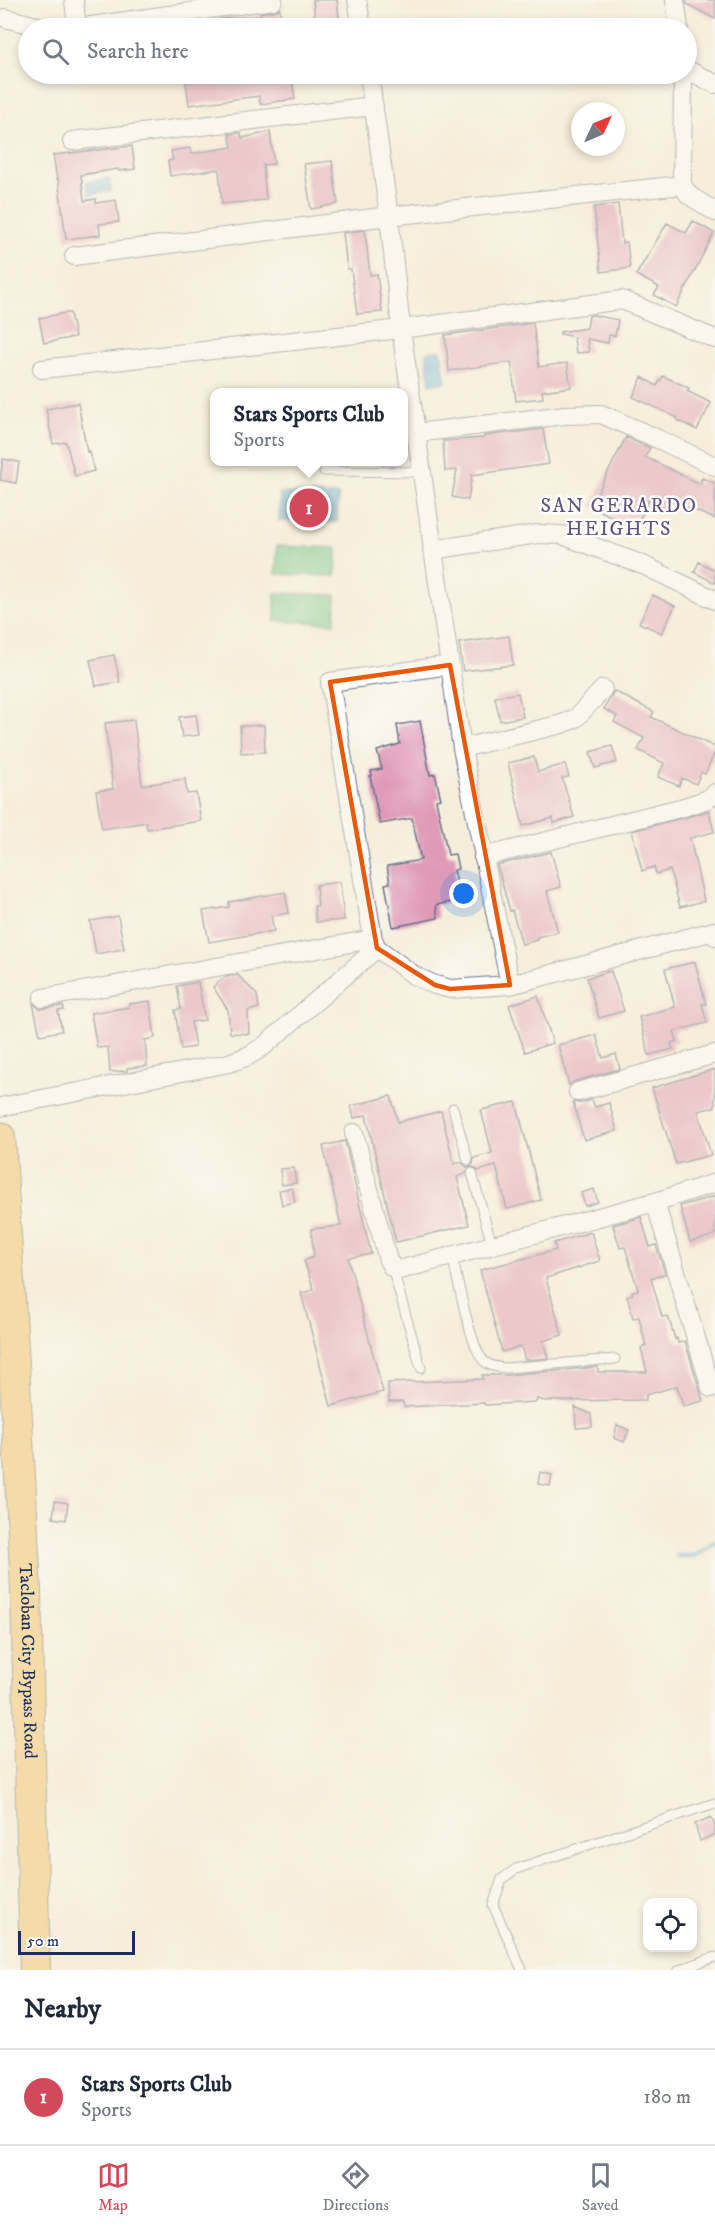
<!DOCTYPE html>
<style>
:root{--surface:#fff;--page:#f6f6f7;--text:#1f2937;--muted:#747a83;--line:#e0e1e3;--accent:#d1495b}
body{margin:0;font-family:"IM FELL DW Pica",serif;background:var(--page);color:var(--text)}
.controls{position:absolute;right:18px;bottom:18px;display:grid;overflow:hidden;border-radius:12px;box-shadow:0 3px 9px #0003}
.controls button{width:54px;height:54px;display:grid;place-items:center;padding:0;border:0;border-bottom:2px solid var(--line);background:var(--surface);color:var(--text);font:30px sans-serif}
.compass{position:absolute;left:571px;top:102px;width:54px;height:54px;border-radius:50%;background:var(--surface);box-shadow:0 3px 9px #0003;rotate:46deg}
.scale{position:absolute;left:18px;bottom:15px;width:117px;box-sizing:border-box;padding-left:6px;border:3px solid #1b2f5e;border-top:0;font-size:16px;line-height:21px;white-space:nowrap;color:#1b2f5e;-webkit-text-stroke:4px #fff;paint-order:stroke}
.you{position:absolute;left:464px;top:894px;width:21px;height:21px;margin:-15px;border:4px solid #fff;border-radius:50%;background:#1a73e8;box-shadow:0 0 0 9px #1a73e833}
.badge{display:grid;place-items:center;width:39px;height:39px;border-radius:50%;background:var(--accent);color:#fff;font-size:20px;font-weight:700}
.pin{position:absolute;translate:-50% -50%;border:3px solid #fff;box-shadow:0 2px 6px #0006}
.popup{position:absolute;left:210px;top:388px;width:198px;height:78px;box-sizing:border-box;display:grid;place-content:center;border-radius:12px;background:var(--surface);filter:drop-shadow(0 2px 4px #0005);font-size:20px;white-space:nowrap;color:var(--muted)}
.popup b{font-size:22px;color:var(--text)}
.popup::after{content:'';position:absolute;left:50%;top:100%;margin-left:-12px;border:12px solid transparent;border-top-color:var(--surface)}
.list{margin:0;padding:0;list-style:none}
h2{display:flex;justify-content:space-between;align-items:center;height:78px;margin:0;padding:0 24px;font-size:26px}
h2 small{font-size:20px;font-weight:400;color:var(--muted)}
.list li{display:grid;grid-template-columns:39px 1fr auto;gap:18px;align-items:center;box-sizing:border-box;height:96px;padding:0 24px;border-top:2px solid var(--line)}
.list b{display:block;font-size:22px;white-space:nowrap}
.list p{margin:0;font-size:20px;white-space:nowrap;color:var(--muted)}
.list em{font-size:20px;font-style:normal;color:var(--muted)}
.icon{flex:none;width:33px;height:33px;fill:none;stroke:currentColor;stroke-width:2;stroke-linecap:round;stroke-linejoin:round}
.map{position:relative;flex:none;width:715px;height:1970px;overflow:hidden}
.search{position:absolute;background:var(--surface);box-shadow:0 3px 9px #0003;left:18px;right:18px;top:18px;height:66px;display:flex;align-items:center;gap:15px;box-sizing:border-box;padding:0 21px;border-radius:33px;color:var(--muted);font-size:22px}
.sheet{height:174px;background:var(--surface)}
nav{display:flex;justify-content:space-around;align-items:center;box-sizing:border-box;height:84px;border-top:2px solid var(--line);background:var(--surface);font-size:16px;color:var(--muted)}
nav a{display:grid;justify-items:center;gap:3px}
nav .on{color:var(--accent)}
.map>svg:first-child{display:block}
</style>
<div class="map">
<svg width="715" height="1970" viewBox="0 0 715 1970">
<rect width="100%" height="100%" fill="#fff"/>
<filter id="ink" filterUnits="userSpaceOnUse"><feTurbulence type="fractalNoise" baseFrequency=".0167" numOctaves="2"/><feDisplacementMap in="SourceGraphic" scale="12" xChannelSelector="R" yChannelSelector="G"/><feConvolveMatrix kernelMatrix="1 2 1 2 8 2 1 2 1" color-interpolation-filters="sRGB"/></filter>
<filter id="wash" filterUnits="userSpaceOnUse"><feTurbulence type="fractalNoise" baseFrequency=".008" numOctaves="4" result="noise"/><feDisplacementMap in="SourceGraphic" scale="24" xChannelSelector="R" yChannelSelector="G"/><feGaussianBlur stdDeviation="1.35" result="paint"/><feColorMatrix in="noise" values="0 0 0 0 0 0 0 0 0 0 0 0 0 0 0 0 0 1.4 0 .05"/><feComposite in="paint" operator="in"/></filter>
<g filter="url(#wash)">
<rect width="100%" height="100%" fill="#f5eedb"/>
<path fill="#71c78c" stroke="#467b75" stroke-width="1.5" d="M277,546L337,548L336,576L276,574Z
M275,593L336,595L335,623L275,621Z"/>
<path fill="#58abd4" stroke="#3a6d99" stroke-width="1.5" d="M109,178L111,191L89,195L86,182Z
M441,350L446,382L430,384L426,352Z
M280,493L338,495L337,522L279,521Z"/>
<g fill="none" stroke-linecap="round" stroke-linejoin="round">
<path stroke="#58abd4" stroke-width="4.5" d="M677,1556H694L715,1542"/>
</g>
<g id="blocks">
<path fill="#df9ab8" d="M313,0H337L340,28H316Z
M686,0H715V19L687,4Z
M280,9L282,28H220V19L260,16V13Z
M185,74H291L295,99L260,104L259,96L189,105Z
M270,132L274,164L263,165L266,200L222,204L219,169L170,176L168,161L173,160L171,151L190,148L191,154L232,147L229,134L241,133L242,138Z
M132,146L135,169L119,171L118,169L81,175L84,201L96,199V203L116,200L119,222L99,224L100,235L66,239L58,178L57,179L53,155Z
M332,161L338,204L311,209L304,164Z
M618,204L622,243L627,242L630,268L601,272L594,207Z
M693,221L714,233L676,307L654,295L659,287L636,275L667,223L686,233Z
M365,230L370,275L377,274L382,312L357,314L351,269H347L343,233Z
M65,313H70L75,337L44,343L39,318Z
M593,315L618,320L615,336L609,335L608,343L587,339L589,352L576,353L574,337L560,334V332L587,328L589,316Z
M533,323L539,367L567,363L571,387L542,391L543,398L516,401L511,362L449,371L445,335Z
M663,376L689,388L687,391L711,403L697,430L677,420L678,418L633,397L642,377L657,386Z
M78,403L87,452L89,451L94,471L75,476L66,442L53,444L46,409Z
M543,429L549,464L472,475L468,500L452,497L457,470L445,471L443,441L484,438V436Z
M626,437L650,448L645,457L700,484L702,478L715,483V519L670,500L666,509L649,500L633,532L617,524L618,520L591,506Z
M3,459L19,462L16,483L0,480Z
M699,562L715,570V583L694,572Z
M653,595L675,606L662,633L639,623Z
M509,636L513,665L463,671L459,643Z
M114,655L120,682L96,686L90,660Z
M614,691L654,712L651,717L715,747V752L705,774L701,772L696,784L682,778L679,786L658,777L664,763L638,750L644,738L614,722L617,716L604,709Z
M518,693L523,717L500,721L495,697Z
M196,715L199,735L182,737L179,717Z
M134,720L142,785L185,779L187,794L196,793L201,821L147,829L146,822L102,829L96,791L113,789L105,723Z
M420,721L430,775L435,774L441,799L436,800L448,855L455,854L458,869L454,870L458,887L448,889L451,902L436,905L438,918L393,927L385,884L390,883L387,866L421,860L412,818L380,824L370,776H372L371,771L382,769L377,751L400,744L397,725Z
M264,725L265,752L241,753L240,726Z
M612,746L617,762L595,768L590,752Z
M534,757L538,772L565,764L569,777L562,778L574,817L554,823L553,818L523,826L508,763Z
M709,811L714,832L690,838L704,901L680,907L670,870L656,874L654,867L642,871L632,831Z
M551,852L561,887L547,891L558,932L537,937V940L522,944L512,910L510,911L497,865Z
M340,882L344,920L316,922L314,906H318L316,885Z
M285,892L289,913L271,916L274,931L209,942L203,911L229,907V902Z
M118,916L124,949L96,954L90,921Z
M695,962L706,1004H702L707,1023L674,1031L677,1041L671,1043L673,1049L649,1055L639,1017L675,1007L665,969Z
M611,971L624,1011L599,1018L587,978Z
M238,975L257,995L259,1008L248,1011L249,1034L230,1033L228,1010L213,987L225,977Z
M198,982L205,1020L191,1022L195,1047L181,1049L175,1010L181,1009L177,986Z
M538,996L553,1043L525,1052L509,1005Z
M150,1001L155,1038L145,1040L147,1066L127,1068V1071L110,1072L108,1047L97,1048L91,1013L129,1007V1004Z
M33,1003L40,1009L63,1006L64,1010L58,1011L62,1031L40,1035Z
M596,1035L603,1058L616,1054L620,1069L575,1081L569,1085L558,1045Z
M715,1069V1107L698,1111L711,1155L676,1164L652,1088Z
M391,1096L398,1122L441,1111L454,1164L461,1162L467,1167L473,1164L474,1158L492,1153L481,1110L516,1102L541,1200L507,1209L496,1166L478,1171L474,1167H470L465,1174L457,1177L469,1225L396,1242L366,1115L354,1118L351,1106Z
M592,1100L595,1107L609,1103L617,1131L584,1140L573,1102L580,1103Z
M345,1141L371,1254L348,1258L383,1392L331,1406L301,1293L314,1290L304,1261L314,1257L311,1229L341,1226L323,1146Z
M294,1168L296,1183L282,1185L280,1169Z
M292,1188L295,1202L282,1205L279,1190Z
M594,1189L598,1202L585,1206L581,1193Z
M715,1196V1235L690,1242L680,1206Z
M641,1217L650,1247L656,1245L665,1274L651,1278L662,1317L668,1316L675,1339L677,1338L678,1343L685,1341L703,1401L683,1406L677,1386L646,1395V1400L545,1401L537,1399L536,1402L485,1405L484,1403L404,1407L403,1402H389L388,1383L483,1379L482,1375H506L598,1367V1372H647L641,1348L646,1346L639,1317L633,1318L627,1296L633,1294L632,1291L638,1290L625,1247L620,1248L613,1225Z
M591,1232L600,1261L546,1278L562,1335L543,1341L548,1358L525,1360L521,1346L502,1352L480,1270L556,1250L554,1243Z
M575,1407L591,1414L592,1427L576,1428Z
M617,1425L629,1430L624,1442L614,1438Z
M540,1472L552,1475L550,1486L538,1484Z
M55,1501L68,1503L66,1520L53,1518Z
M711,1817L715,1826V1834L700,1841L695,1824Z"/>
</g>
</g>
<g filter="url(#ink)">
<use href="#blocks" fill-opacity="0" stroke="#67728a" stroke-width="1.5"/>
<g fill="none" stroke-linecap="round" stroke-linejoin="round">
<defs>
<path id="service" d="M324,471L423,472
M453,1108L468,1160
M472,1173L492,1245
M452,1257C458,1279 470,1347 484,1361C490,1367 498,1367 506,1368L615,1359
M392,1267L421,1368
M522,1970L493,1905L502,1879L516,1869L715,1803
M679,1970L715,1957"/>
<path id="minor" d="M74,0L77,28
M357,0L362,28
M675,0L679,28
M5,18L45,28H77L273,0
M686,69L715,84
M369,74L389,216L401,329L462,748L510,985L714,931L715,936
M683,74L682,185L689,195L715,212
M72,141L374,106
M74,256L389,216L682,185
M42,369L401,329L622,300L715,339
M416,433L565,415L601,414L658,439L715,466
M432,550L538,534L562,535L643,565L715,600
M450,665L330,682L373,939L377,948L415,976L435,985L450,989L510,985
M462,748L562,724L576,718L603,689
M483,857L684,807L708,799L715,793
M43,998L373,939
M578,1092L715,1054
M0,1107L229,1063L248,1056L264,1046L377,948
M354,1133L388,1260L392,1267L399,1270L655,1202L715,1183
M655,1202L711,1388"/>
<g id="trunk">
<path id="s1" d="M0,1137L14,1364L26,1590L35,1970"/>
</g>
</defs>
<use href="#service" stroke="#67728a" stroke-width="11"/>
<use href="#minor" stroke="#67728a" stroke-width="20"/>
<use href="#trunk" stroke="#67728a" stroke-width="32"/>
<use href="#service" stroke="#fff" stroke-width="9"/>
<use href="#minor" stroke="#fff" stroke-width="18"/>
<use href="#trunk" stroke="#f1c369" stroke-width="30"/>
</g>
</g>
<path d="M0 0H715V1970H0ZM450,665L510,985L450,989L435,985L377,948L330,682Z" fill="#f5eedb" fill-opacity=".55" fill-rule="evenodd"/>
<path fill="none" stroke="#e8590c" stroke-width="4.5" stroke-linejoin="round" d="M450,665L510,985L450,989L435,985L377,948L330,682Z"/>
<g text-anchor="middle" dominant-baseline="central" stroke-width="5" stroke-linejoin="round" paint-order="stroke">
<g font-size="18" fill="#1b2f5e" stroke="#fff">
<text stroke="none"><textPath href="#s1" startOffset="525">Tacloban City Bypass Road</textPath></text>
</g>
<g font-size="20" letter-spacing="1.5" fill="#60547e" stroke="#fff">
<text x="619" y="506">SAN GERARDO<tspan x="619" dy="23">HEIGHTS</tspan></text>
</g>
</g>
</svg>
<div class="controls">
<button><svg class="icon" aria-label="locate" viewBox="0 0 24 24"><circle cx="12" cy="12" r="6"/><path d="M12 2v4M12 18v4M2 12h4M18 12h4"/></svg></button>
</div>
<svg class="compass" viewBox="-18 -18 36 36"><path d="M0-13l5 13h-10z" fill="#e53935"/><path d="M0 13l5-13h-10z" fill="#747a83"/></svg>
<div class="scale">50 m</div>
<div class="you"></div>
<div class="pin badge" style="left:309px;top:508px">1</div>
<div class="popup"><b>Stars Sports Club</b>Sports</div>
<div class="search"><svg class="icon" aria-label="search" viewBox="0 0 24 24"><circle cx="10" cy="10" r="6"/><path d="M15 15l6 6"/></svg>Search here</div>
</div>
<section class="sheet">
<h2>Nearby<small></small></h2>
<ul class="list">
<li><span class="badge">1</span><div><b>Stars Sports Club</b><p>Sports</p></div><em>180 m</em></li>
</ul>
</section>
<nav>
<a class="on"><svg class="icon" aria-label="map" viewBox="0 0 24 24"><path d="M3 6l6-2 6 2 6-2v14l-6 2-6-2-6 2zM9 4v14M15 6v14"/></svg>Map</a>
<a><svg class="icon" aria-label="directions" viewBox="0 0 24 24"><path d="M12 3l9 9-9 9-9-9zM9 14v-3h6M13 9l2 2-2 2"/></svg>Directions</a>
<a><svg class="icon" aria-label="saved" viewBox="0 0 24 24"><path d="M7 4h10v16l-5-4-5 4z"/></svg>Saved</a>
</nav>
